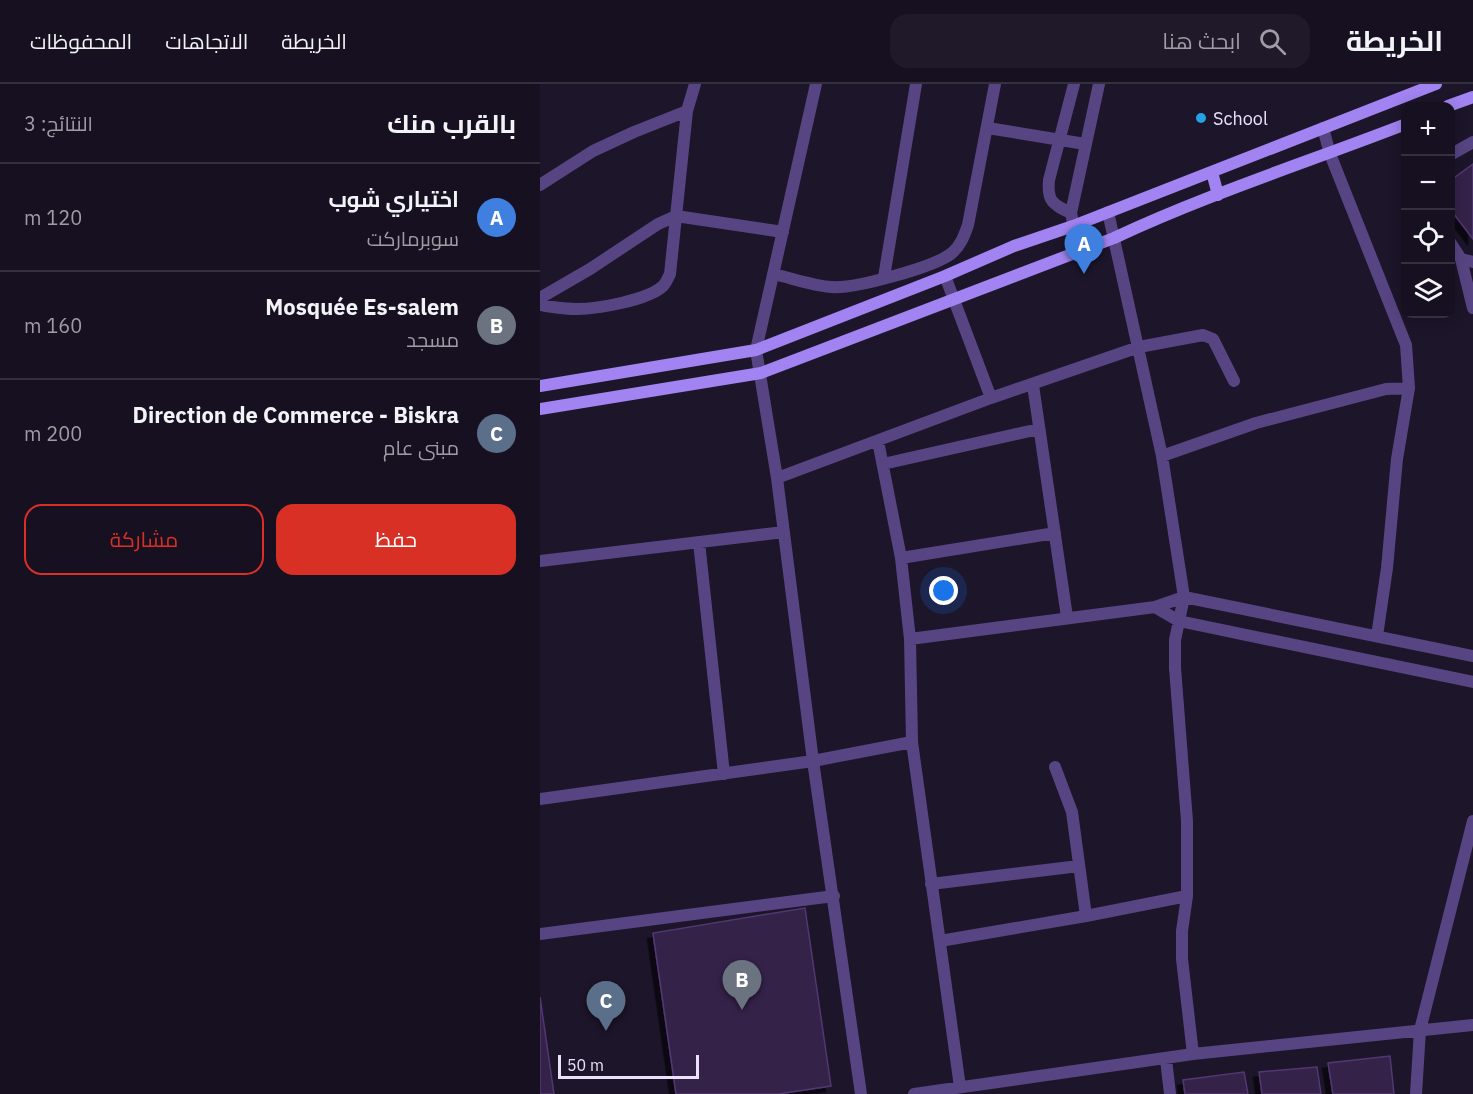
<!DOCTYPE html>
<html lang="ar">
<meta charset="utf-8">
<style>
:root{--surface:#161020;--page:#1f1929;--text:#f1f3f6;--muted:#9e9da5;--line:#35303e;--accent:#d93025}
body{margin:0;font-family:"IBM Plex Sans",Cairo,sans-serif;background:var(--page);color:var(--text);direction:rtl}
.controls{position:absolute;right:18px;top:18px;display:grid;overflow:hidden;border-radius:12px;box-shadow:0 3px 15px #0003}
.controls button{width:54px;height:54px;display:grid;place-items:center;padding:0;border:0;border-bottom:2px solid var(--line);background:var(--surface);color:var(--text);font:30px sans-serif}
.scale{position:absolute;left:18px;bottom:15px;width:141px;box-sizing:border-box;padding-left:6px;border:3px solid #ebe1fb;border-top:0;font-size:16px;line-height:21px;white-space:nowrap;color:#ebe1fb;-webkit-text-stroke:4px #1d152a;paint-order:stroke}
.you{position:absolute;left:404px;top:507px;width:21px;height:21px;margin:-15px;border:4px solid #fff;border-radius:50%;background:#1a73e8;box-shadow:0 0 0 9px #1a73e833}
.badge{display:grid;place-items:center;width:39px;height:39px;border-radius:50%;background:var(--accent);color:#fff;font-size:20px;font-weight:700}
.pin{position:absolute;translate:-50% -50px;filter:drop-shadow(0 2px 3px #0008)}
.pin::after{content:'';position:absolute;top:32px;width:21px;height:18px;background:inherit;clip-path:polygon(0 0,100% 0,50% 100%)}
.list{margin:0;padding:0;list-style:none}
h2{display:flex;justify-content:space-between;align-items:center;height:78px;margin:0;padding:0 24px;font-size:26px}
h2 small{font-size:20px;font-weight:400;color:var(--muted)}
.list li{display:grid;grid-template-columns:39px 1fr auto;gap:18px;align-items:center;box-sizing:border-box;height:108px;padding:0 24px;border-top:2px solid var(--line)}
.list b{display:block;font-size:22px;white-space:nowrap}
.list p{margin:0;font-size:20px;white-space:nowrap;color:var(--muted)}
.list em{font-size:20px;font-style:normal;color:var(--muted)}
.actions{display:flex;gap:12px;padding:18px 24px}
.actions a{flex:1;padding:14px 0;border:2px solid var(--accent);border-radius:18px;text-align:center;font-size:21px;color:var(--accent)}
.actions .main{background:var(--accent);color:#fff}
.icon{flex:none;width:33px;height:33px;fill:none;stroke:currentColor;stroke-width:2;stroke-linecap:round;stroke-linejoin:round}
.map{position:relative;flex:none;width:933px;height:1010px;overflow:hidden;direction:ltr}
header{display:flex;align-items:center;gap:36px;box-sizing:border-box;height:84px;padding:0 30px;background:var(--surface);border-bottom:2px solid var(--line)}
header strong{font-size:28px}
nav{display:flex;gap:33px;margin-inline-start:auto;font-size:21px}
.search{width:420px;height:54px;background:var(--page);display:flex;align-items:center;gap:15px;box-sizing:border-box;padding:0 21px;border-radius:18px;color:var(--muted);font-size:22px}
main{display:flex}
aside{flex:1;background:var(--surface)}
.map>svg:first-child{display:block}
</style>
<header>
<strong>الخريطة</strong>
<div class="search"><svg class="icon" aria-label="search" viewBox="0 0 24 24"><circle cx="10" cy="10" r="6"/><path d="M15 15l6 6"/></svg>ابحث هنا</div>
<nav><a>الخريطة</a><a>الاتجاهات</a><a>المحفوظات</a></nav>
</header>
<main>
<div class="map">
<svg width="933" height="1010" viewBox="0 0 933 1010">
<defs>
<filter id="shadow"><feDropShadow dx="-5.5" dy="5.5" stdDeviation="0" flood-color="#0009"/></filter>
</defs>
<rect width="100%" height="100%" fill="#1d152a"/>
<path fill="#342349" stroke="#513772" stroke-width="1.5" filter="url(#shadow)" d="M933,80V155L910,125V97Z
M265,824L291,1002L238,1010H136L113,849Z
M0,913L14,1010H0Z
M850,972L854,1010H793L788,979Z
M777,983L781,1010H722L719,988Z
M704,988L708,1010H645L643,996Z"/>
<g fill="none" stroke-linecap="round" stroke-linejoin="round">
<path stroke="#574583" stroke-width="12" d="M276,0L216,266L237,394L273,677L321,1010
M448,44L545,60
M910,71L933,58
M0,101L53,67L94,48L147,27
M568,128L622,372L644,513L635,556V584L647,737V812L642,847V875L653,970
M531,129C512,120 507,117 509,96L534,0
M910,158L921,175L933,178
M539,167L531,129L559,0
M921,175L933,224
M233,190C252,194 273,202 292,203C314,205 395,183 412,169C421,161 424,152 428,141L455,0
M405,192L451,314
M344,193L376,0
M0,214L50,185L118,140L136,132L243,148
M0,221C13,223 24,225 37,225C58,225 108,216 123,202C126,199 128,194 130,190L147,27L155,0
M493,301L527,533
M338,357L361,474L370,555L372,658L420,1003
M622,372L716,339L846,305L869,304L866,261L790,70L783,44
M343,380L499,345
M237,394L451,314L599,263L663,251L673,255L694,297
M159,458L184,690
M361,474L515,449
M0,477L244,448
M615,523L639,537L933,598
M837,552L847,484L857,375L869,304
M370,555L615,523L644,513L933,572
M515,683L532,728L546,832
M0,715L273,677L372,658
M391,800L539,782
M0,850L294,812
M400,857L546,832L647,812
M626,975L630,1010
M374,1010L653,970L933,941
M876,1010L880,946L933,737"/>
<path stroke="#a183f1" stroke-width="12" d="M908,22L933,13
M672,88L678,111
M0,302L216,266L405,192L474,162L533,142L896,0
M0,325L221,289L574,154C668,110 768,78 866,40"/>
</g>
<circle fill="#23a2e5" stroke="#1d152a" stroke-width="2" cx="661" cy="34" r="6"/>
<g text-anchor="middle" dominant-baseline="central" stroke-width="6" stroke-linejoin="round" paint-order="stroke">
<g font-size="18" fill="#ebe1fb" stroke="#1d152a" text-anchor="start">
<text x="673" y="34">School</text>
</g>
</g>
</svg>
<div class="controls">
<button>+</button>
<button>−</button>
<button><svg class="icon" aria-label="locate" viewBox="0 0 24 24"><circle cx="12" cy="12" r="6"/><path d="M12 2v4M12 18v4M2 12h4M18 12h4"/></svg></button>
<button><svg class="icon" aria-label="layers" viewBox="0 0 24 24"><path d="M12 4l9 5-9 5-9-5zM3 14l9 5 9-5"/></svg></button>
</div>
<div class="scale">50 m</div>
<div class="you"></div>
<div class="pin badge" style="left:544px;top:190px;background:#3f7fe0">A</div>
<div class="pin badge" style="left:202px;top:926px;background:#6b7280">B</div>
<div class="pin badge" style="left:66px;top:947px;background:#5c6f8a">C</div>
</div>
<aside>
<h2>بالقرب منك<small>النتائج: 3</small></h2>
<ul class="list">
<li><span class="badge" style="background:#3f7fe0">A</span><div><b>اختياري شوب</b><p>سوبرماركت</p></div><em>120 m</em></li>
<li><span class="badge" style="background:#6b7280">B</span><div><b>Mosquée Es-salem</b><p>مسجد</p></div><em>160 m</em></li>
<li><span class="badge" style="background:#5c6f8a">C</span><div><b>Direction de Commerce - Biskra</b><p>مبنى عام</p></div><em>200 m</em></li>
</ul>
<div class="actions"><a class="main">حفظ</a><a>مشاركة</a></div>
</aside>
</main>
